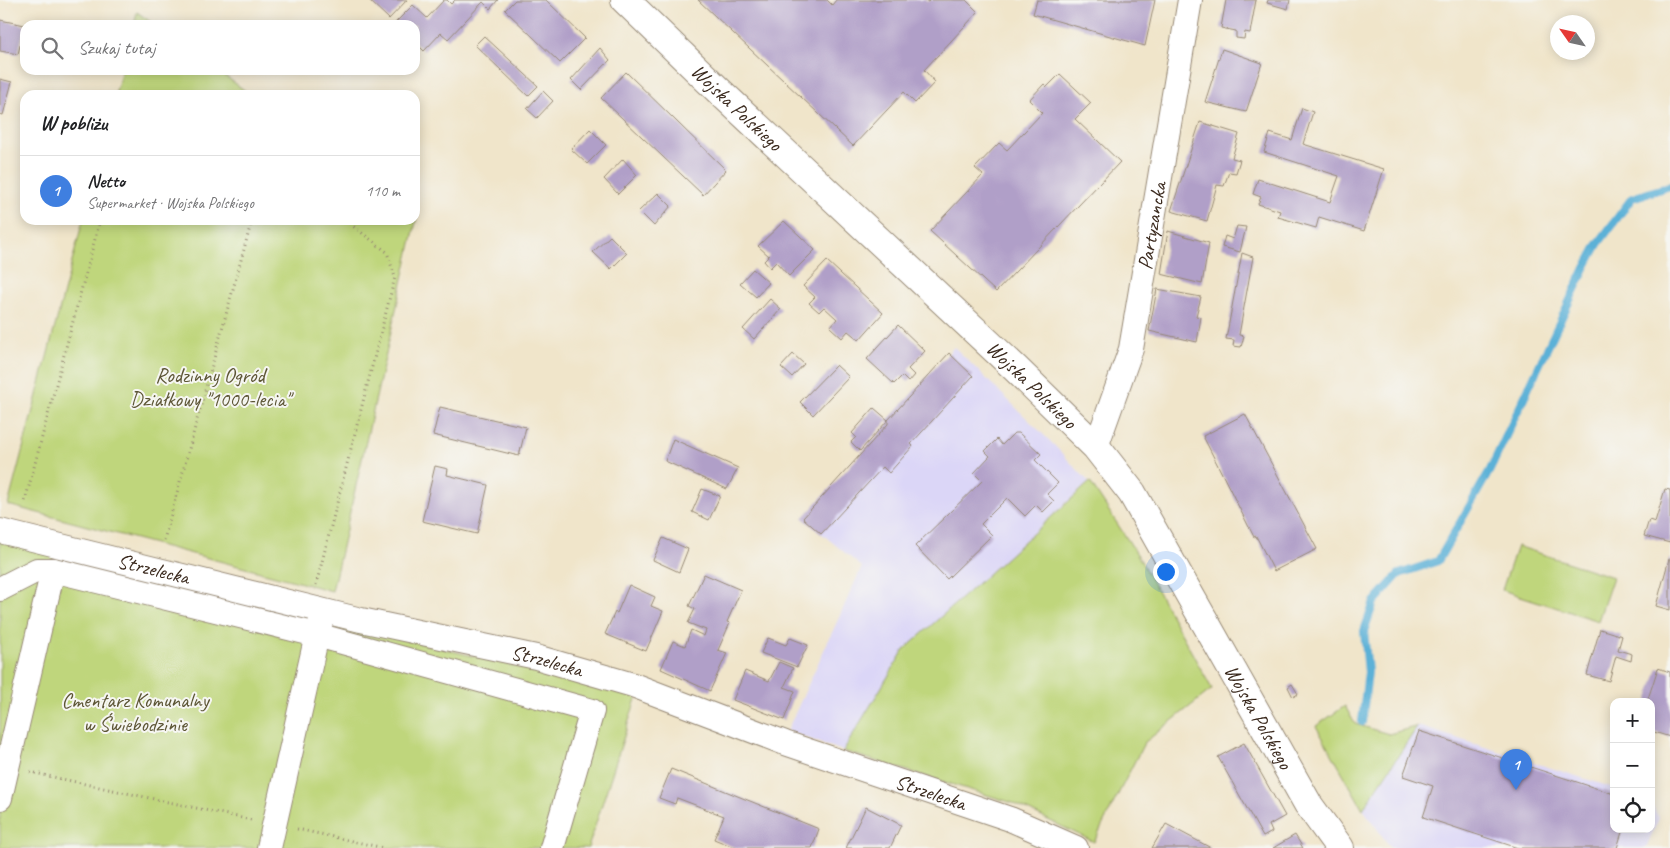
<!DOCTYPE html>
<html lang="pl">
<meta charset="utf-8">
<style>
:root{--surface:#fff;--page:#f6f6f6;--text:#202124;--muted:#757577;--line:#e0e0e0;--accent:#0b8043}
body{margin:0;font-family:Caveat,sans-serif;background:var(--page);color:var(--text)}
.controls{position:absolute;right:15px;bottom:15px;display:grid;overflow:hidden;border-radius:10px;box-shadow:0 2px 12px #0003}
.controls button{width:45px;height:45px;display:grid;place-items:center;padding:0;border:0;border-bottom:1px solid var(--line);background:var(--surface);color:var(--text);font:25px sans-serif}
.compass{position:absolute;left:1550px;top:15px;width:45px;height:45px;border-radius:50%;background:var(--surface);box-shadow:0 2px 12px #0003;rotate:304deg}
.you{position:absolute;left:1165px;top:571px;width:18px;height:18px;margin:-12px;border:4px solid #fff;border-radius:50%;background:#1a73e8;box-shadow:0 0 0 8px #1a73e833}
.badge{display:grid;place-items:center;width:32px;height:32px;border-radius:50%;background:var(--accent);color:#fff;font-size:16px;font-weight:700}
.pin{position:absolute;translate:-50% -41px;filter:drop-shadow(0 1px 2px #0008)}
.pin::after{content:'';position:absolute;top:26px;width:18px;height:15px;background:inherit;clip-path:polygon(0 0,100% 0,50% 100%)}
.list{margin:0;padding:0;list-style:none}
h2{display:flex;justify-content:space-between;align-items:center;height:65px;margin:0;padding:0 20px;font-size:21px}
h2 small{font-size:16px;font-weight:400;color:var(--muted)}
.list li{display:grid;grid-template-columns:32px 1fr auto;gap:15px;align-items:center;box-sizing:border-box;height:70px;padding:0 20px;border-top:1px solid var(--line)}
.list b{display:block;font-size:19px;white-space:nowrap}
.list p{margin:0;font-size:16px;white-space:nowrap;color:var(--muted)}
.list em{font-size:16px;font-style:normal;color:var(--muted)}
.icon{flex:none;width:28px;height:28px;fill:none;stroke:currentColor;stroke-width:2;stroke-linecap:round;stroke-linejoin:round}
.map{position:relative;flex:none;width:1670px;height:848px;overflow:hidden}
.search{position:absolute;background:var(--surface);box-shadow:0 2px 12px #0003;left:20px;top:20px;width:400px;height:55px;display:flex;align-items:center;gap:12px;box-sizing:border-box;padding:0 18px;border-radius:15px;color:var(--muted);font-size:19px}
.panel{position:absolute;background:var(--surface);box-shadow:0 2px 12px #0003;left:20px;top:90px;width:400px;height:135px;border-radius:15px}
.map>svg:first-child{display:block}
</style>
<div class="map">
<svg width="1670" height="848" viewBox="0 0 1670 848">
<rect width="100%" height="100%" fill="#f6f6f2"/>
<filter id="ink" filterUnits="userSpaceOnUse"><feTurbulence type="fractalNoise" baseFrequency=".02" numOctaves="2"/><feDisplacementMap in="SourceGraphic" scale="10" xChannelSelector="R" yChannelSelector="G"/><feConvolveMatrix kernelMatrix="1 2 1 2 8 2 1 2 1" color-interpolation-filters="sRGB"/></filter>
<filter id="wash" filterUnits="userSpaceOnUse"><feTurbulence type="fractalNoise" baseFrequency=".0096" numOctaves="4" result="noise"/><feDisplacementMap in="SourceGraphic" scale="20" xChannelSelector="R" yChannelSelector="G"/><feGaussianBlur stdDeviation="1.12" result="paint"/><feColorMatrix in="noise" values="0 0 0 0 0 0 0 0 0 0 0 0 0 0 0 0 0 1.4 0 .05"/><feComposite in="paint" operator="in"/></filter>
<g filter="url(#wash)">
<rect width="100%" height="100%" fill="#f0e5ca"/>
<path fill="#dbd6f7" d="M954,347L1054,445L1089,482L904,650L843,751L787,731L862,567L803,518L888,425V420Z
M1418,726L1614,788V829H1651V803L1659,818L1646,848H1391L1363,809Z"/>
<path fill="#bfd67b" stroke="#7d804c" d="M137,12L155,25H134Z
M122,70H217L251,95H115Z
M415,215L417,217L332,591L8,505L83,220H415Z
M1090,482L1137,554L1212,689L1144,743L1094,842L1013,803L843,751L904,650Z
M0,541L637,696L588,848H0Z
M1517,546L1613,577L1598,621L1502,590Z
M1345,706L1355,724L1389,734L1418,726L1363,809L1316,726Z"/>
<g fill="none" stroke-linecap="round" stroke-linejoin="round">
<path stroke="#5bb1d7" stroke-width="8" d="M1362,722L1368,672L1364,631L1374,602L1399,574L1438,561L1490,470L1585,268L1598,244L1632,198L1670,186"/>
</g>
<g id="blocks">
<path fill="#b09fc8" d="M369,0H407L389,19Z
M444,0H447L451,4L455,0H498L490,9L483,2L448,39L441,33L424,51L415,42V25H397L395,23L413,5L427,18Z
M515,0H546L585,38L560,63L505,10Z
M698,0H827L832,5L836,0H925L928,2L930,0H966L978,12L924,70L935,82L915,103L904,92L853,146Z
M1037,0H1155L1145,46L1033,14Z
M1226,0H1256L1250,33L1245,32L1244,39L1236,38V31L1221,28Z
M1268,0H1290L1288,9L1267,3Z
M0,20L25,25L18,54L0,51Z
M484,36L538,86L528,96L475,45Z
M600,48L610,60L581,90L571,80Z
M1222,49L1262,63L1246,112L1205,102Z
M626,72L726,170L703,195L601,98Z
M1060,74L1091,103L1075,119L1120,162L996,292L930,231L983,175L975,168L999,143L1007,150L1042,113L1029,100L1044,84L1047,87Z
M0,79L12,82L3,115L0,114Z
M543,91L553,101L537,118L527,109Z
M1302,108L1313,112L1303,144L1384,169L1364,231L1319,217L1316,228L1278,217L1280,211L1258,204L1261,197L1253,194L1258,179L1330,202L1339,176L1264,152L1270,133L1292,140Z
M1200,122L1239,134L1232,158L1240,160L1236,173L1229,172L1224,186L1217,185L1207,221L1171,211Z
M590,129L606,145L587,164L571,149Z
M623,159L637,175L618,194L604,179Z
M658,193L671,206L654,226L639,211Z
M784,221L815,250L789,276L776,262L770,268L764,261L769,256L758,246Z
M1237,226L1246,227L1240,252L1222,247L1225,236L1233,239Z
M1168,231L1209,243L1202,284L1161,274Z
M610,236L627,253L611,269L593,252Z
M1242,253L1253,257L1239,335L1244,336L1241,347L1233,346L1234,340L1226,339Z
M827,261L883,313L859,340L848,331L842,338L830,327L837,319L824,307L819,312L809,303L815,297L803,286Z
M753,269L769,283L756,297L740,283Z
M1157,289L1201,297L1196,316L1201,317L1197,342L1149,331Z
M770,299L781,309L754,339L743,329Z
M898,325L925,351L908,369L914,375L908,382L902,376L894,384L867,359Z
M949,353L973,376L911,444L913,446L889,473L883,467L821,534L803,518L888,424V420Z
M793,354L804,364L792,377L781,367Z
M836,365L849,377L813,415L800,402Z
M440,407L526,427L519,456L433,435Z
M874,408L888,420L860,451L851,442L856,437L852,433Z
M1245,414L1317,549L1274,571L1256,536L1254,537L1203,436Z
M1014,433H1019L1041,454L1035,460L1058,483L1047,494L1054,501L1043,512L1036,505L1025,516L1007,498L981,524L992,535L947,579L915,546L982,481L974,473L990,456L985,451L997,439L1002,445Z
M673,439L738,468L727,489L665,461Z
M435,466L448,469L447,475L488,485L477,534L422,521Z
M702,489L720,496L709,520L692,512Z
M1665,489L1670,490V543L1644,536L1649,520L1655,522Z
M663,538L688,549L679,572L653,560Z
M1669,559H1670V610L1656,606Z
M704,574L741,590L727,622L730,623L718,650L727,653L710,691L661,669L673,641L685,646L691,630L704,636L706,630L688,623L695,609L689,606Z
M629,585L655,597L651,606L663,611L646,651L605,634L615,612L617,613Z
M1600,629L1622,636L1618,650L1632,654L1631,661L1616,656L1609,681L1587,675Z
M768,638L786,645L790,638L808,645L797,667L761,653Z
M779,662L793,668L784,687L795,691L784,720L733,700L745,671L769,681Z
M1658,668L1670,672V737L1651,731V702H1647Z
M1292,684L1298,694L1293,697L1288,687Z
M1419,731L1614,794V829H1623L1617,848H1518L1423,817L1433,786L1403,776Z
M1244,743L1285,816L1269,825L1272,832L1263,837L1218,757Z
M671,769L819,829L812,848H736L714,839L724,816L677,798L675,804L659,798Z
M866,807L901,825L890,848H846Z
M1166,824L1211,848H1152Z
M1295,835L1303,848H1273Z"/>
</g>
</g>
<g filter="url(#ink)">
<use href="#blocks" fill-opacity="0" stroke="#968874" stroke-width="1"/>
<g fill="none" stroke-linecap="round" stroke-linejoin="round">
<defs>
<g id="street">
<path id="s1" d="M1096,447L1131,349L1190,0"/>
<path id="s2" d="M0,531L361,620L536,657L633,685L785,743L1010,819L1076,848"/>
<path d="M0,589L37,570H53L317,635L269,848"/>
<path d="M321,621L317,635L592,711L552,848"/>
<path d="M0,798L53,570"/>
</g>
<g id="secondary">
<path id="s3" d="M625,0L717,89L1016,369L1096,447L1132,493L1308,804L1340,848"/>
</g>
</defs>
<use href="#street" stroke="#968874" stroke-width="26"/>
<use href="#secondary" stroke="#968874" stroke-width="30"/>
<path stroke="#968874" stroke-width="3" stroke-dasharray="1 4" stroke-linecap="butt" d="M25,501L100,220
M164,540L252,220
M316,585L395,277L387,252L345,220
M30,772L251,820
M297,829L384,848"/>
<use href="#street" stroke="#fff" stroke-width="24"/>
<use href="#secondary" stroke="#fff" stroke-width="28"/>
</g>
</g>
<g text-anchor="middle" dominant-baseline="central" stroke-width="4" stroke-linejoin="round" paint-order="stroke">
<g font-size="21" fill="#3b2a1e" stroke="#f6f6f2">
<text stroke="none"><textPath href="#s3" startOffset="155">Wojska Polskiego</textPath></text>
<text stroke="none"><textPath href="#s1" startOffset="229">Partyzancka</textPath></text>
<text stroke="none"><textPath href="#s3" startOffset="560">Wojska Polskiego</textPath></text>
<text stroke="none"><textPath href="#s2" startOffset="158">Strzelecka</textPath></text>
<text stroke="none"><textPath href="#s2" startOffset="562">Strzelecka</textPath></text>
<text stroke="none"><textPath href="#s3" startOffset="965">Wojska Polskiego</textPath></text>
<text stroke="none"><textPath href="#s2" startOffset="968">Strzelecka</textPath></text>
</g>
<g font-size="21" fill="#5c5535" stroke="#f6f6f2">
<text x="210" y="375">Rodzinny Ogród<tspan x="210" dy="24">Działkowy "1000-lecia"</tspan></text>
<text x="135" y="700">Cmentarz Komunalny<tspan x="135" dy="24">w Świebodzinie</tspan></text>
</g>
</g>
</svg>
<div class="controls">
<button>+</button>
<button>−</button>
<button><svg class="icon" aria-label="locate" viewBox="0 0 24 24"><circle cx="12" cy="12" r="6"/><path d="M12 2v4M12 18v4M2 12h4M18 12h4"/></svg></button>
</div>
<svg class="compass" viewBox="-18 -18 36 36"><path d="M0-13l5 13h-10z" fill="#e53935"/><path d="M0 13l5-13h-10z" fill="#757577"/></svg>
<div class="you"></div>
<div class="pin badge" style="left:1516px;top:790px;background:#3f7fe0">1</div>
<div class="search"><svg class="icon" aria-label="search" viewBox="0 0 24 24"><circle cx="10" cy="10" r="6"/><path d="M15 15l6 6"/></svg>Szukaj tutaj</div>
<section class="panel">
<h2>W pobliżu<small></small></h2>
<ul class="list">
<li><span class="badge" style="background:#3f7fe0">1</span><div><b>Netto</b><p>Supermarket · Wojska Polskiego</p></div><em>110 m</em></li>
</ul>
</section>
</div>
